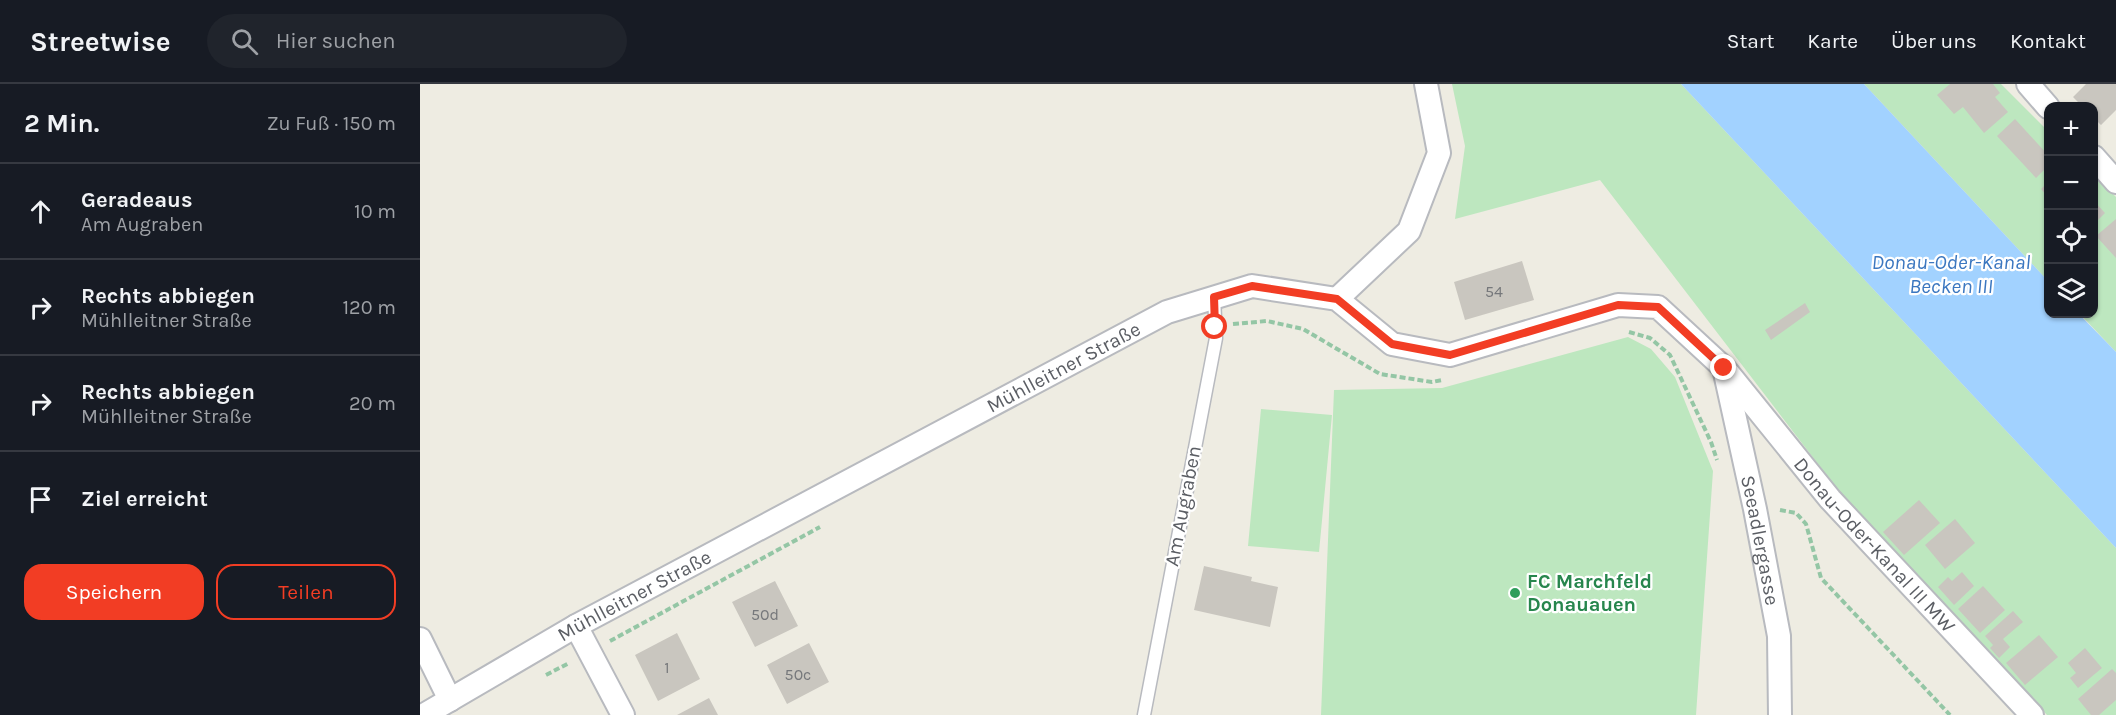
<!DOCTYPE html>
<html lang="de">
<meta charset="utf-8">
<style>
:root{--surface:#171b24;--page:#20242c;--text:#f1f3f6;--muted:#9ea1a6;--line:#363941;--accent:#f23d24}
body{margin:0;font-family:Karla,sans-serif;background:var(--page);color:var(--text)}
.controls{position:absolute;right:18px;top:18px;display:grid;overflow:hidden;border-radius:12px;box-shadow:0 2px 4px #0004}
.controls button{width:54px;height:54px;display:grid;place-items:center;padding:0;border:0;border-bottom:2px solid var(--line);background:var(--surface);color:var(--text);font:30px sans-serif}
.stop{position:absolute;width:18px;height:18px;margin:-14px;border:4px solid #f23d24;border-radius:50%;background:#fff}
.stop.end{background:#f23d24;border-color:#fff;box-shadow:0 2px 6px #0008}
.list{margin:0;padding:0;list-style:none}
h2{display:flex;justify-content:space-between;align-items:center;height:78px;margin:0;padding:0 24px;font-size:26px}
h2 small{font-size:20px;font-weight:400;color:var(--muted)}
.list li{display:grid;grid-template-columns:39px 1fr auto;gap:18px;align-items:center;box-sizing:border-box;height:96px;padding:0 24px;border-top:2px solid var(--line)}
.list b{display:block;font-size:22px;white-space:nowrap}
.list p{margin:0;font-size:20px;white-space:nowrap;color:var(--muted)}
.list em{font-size:20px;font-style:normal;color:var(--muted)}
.actions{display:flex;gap:12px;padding:18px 24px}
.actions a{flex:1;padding:14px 0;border:2px solid var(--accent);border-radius:18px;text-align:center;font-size:21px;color:var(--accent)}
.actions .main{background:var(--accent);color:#fff}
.icon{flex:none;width:33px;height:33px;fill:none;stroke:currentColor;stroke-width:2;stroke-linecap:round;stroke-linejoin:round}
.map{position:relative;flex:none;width:1696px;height:631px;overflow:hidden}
header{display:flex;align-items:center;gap:36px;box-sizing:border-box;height:84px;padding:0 30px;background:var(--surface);border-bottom:2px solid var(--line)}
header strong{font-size:28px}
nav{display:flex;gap:33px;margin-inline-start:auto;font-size:21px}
.search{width:420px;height:54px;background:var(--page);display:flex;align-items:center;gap:15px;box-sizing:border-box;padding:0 21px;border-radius:33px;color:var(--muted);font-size:22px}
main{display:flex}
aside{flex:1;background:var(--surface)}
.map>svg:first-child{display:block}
</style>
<header>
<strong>Streetwise</strong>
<div class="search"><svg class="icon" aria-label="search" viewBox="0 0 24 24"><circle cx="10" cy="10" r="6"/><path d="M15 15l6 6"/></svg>Hier suchen</div>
<nav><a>Start</a><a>Karte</a><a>Über uns</a><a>Kontakt</a></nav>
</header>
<main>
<aside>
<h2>2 Min.<small>Zu Fuß · 150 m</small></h2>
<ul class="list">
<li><svg class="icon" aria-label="ahead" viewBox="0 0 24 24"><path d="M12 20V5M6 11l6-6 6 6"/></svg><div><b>Geradeaus</b><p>Am Augraben</p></div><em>10 m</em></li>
<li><svg class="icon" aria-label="right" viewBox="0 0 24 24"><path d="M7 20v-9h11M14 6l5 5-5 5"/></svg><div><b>Rechts abbiegen</b><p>Mühlleitner Straße</p></div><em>120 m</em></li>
<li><svg class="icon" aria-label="right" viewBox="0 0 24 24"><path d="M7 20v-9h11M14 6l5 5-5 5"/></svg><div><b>Rechts abbiegen</b><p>Mühlleitner Straße</p></div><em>20 m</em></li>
<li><svg class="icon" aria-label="arrive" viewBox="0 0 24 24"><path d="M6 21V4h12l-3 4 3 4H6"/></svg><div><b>Ziel erreicht</b></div></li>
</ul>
<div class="actions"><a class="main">Speichern</a><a>Teilen</a></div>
</aside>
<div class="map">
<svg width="1696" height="631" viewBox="0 0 1696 631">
<rect width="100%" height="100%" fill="#eeece2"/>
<path fill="#bde7bf" d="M1032,0H1261L1696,464V631H1627L1421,410L1180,96L1035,135L1045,62Z
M1444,0H1581L1628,47V197Z
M1674,91L1696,113V268L1660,230H1674Z
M1208,253L1231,265L1255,293L1293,387L1276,631H901L914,306L1022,304Z
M841,325L912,331L899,468L828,462Z"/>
<path fill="#a2d2ff" d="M1261,0H1444L1628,197V230H1659L1696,268V464Z"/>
<path fill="#c9c6bf" d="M1530,0H1573L1580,9L1575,13L1588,28L1564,49L1543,23L1534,30L1517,11Z
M1666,0H1696V26L1681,41L1674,34V22H1662L1653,13Z
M1595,35L1628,71V82L1616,94L1577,52Z
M1628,98V113L1621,105Z
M1674,117L1685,129L1674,140Z
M1696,135V174L1676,152Z
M1102,177L1114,216L1045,236L1034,198Z
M1385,219L1390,228L1351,256L1345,246Z
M1499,416L1520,439L1484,471L1463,448Z
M1535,435L1555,459L1525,485L1505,461Z
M784,482L832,493L831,497L858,503L850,543L774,526Z
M1542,488L1554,502L1534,521L1518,503L1528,493L1532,497Z
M355,497L378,542L335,563L312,518Z
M1563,502L1585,526L1560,549L1538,525Z
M1593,527L1603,538L1583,555L1590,563L1579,574L1570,564L1573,561L1565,552Z
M257,549L280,595L238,617L215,571Z
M1619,551L1638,573L1605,601L1586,579Z
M389,559L409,598L367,620L347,581Z
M1665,564L1682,584L1658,604L1650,594L1656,589L1648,579Z
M1692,585L1696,589V616L1679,631H1671L1658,615Z
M289,614L298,631H257Z"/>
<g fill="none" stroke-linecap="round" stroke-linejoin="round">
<defs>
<path id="service" d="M724,631L796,254L794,213"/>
<g id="minor">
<path d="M1608,0L1628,23"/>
<path d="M1674,73L1696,98"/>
<path d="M917,215L989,147L1019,69L1006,0"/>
<path id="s1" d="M1305,289L1335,425L1359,552L1360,631"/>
<path d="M156,542L203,631"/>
<path d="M0,555L30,616"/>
<path id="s2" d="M4,631L156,542L747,228L832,202L917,215L972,260L1030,271L1198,221L1238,223L1304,284L1410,415L1612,631"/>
</g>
</defs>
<use href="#service" stroke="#b8babf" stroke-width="15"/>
<use href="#minor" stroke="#b8babf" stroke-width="26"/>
<path stroke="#94c6a5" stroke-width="4" stroke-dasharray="6 3" stroke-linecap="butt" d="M813,240L847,237L883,245L960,290L1012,298L1022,296
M1209,248L1230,254L1250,271L1291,358L1297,376
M1360,426L1376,429L1386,440L1401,494L1530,631
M190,557L400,443
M126,591L149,579"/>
<use href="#service" stroke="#fff" stroke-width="12"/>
<use href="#minor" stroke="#fff" stroke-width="22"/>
</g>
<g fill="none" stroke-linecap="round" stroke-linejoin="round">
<path stroke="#f23d24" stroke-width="8" d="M795,243L794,213L832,202L917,215L972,260L1030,271L1198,221L1238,223L1304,284"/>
</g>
<circle fill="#2e9e5b" stroke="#fff" stroke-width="2" cx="1095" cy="509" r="6"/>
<g text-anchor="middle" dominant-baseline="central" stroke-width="4.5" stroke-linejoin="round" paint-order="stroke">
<g font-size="16" fill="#76787b">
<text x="1074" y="207">54</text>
<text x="345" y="530">50d</text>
<text x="247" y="583">1</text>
<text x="378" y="590">50c</text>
</g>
<g font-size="20" fill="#5b5e64" stroke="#fff">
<text stroke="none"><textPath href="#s2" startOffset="728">Mühlleitner Straße</textPath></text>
<text transform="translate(763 422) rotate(-79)">Am Augraben</text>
<text stroke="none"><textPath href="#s1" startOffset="171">Seeadlergasse</textPath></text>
<text stroke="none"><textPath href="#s2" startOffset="1688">Donau-Oder-Kanal III MW</textPath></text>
<text stroke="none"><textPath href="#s2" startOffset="242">Mühlleitner Straße</textPath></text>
</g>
<g font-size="20" font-weight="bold" fill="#27864d" stroke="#fff" text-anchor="start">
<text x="1107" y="497">FC Marchfeld<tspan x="1107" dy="23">Donauauen</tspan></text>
</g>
<g font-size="21" font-style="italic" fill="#3b77c0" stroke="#fff">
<text x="1531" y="178">Donau-Oder-Kanal<tspan x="1531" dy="24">Becken III</tspan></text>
</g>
</g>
</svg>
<div class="controls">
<button>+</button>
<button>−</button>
<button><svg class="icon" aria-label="locate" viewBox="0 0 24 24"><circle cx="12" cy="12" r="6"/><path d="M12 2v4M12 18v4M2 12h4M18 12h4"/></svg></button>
<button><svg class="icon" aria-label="layers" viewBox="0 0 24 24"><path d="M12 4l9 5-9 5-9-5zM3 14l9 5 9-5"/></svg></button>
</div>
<div class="stop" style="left:795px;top:243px"></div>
<div class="stop end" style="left:1304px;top:284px"></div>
</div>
</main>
